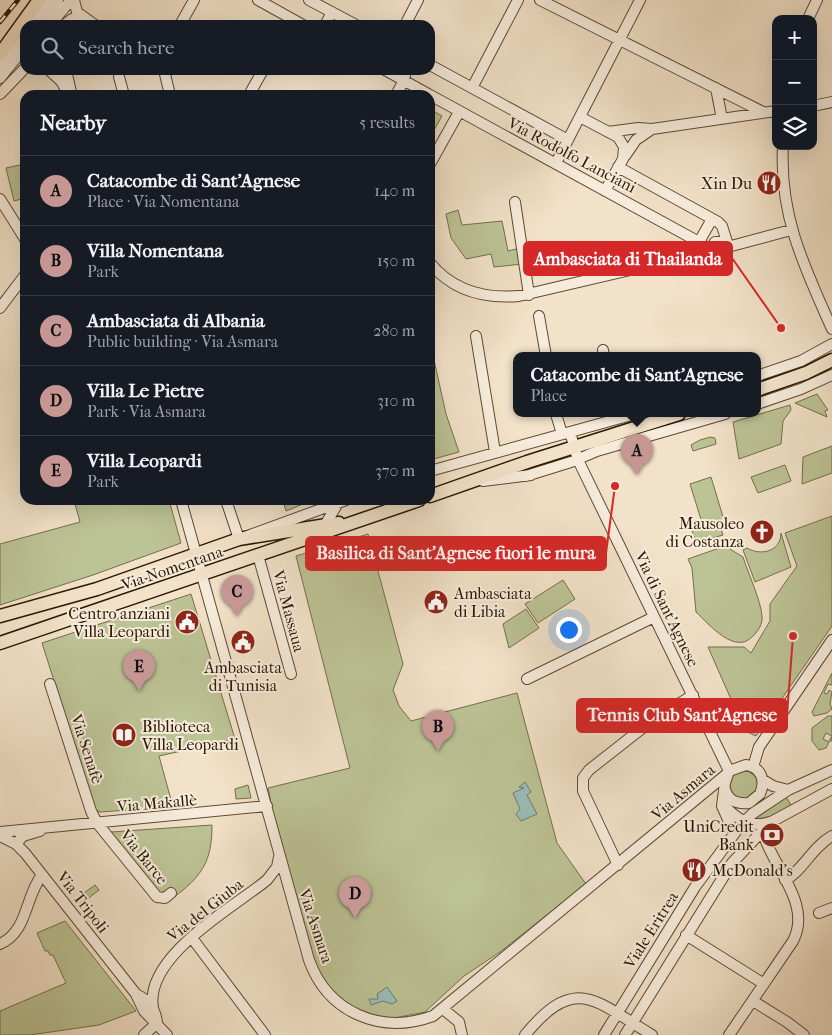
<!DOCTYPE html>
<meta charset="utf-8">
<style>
:root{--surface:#171b24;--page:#20242c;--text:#f1f3f6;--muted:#9ea1a6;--line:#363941;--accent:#c59692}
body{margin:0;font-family:"IM FELL French Canon",serif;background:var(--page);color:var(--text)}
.controls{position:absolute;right:15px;top:15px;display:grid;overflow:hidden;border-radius:10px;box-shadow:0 5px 20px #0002}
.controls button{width:45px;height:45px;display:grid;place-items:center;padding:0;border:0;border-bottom:1px solid var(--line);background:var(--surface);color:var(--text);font:25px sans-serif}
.you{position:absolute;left:568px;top:629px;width:18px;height:18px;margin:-12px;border:4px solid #fff;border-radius:50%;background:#1a73e8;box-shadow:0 0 0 8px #1a73e833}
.badge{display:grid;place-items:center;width:32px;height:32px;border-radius:50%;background:var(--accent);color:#111;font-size:16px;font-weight:700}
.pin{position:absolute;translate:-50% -41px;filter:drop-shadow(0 1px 2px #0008)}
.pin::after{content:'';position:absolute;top:26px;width:18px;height:15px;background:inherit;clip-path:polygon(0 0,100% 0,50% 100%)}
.popup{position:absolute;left:513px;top:352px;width:248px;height:65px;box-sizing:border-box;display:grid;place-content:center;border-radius:10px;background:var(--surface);filter:drop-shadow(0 1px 4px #0005);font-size:16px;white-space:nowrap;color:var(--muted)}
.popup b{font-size:19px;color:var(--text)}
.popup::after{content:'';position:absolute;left:50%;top:100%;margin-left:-10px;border:10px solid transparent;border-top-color:var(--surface)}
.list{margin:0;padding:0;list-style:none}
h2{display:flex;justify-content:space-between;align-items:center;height:65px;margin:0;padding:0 20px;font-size:21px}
h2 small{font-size:16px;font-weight:400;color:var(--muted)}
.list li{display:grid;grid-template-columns:32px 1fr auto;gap:15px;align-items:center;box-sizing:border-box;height:70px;padding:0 20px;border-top:1px solid var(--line)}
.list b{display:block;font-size:19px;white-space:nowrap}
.list p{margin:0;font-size:16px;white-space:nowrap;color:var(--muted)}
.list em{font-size:16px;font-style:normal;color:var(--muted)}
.icon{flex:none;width:28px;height:28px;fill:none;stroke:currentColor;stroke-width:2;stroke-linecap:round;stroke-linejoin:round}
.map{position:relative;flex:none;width:832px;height:1035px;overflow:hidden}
.search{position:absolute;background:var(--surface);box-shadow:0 5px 20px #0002;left:20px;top:20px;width:415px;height:55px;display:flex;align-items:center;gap:12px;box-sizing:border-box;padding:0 18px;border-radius:15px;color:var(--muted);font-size:19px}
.panel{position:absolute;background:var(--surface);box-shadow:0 5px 20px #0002;left:20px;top:90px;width:415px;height:415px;border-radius:15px}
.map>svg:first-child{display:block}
</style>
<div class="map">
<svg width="832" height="1035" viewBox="0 0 832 1035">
<rect width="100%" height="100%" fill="#f2e2c9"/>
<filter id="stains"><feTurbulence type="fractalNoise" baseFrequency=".004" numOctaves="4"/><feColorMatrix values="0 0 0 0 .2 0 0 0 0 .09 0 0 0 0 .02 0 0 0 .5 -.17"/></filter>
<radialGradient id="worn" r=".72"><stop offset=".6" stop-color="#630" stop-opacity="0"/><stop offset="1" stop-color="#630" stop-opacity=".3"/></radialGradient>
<path fill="#bcc395" stroke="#746e4c" d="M430,109L442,116L430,137Z
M24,164L25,198L14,201L6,168Z
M458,210L462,225L502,221L508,251L520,248L523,264L494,267L491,254L466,259L451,238L446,214Z
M430,342L446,414L459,452L430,460Z
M817,394L828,410L825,411L827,417L795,403Z
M790,405L791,410L783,421L781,444L739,459L733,422Z
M710,437L715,438L716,444L693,451L691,445L700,440Z
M832,446V473L802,484L803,457Z
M785,465L791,481L758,493L751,477Z
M711,477L724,520L703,526L690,484Z
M74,500H169L181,543L93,575L0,605V544L80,522Z
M283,500H313L286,511Z
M832,516V626L756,736L745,731L708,647H744L751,653L770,621V604L797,566L785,533Z
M719,523L723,535L696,543L692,531Z
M781,533L791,567L755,582L743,550L747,548C760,556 781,552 781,533Z
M368,534L403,664L393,690L399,706L411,721L517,693L557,843L586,884L500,952L464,976L425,1012L384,1020L357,1011L334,993L314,969L279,843L268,788L350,768L296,556Z
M725,546L743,557C748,573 761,601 762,616C763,624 758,631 753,636C735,656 709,624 696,612L692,568L688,559Z
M563,580L575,599L538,623L525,604Z
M191,594L235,739L159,756L173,807L100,812L95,810L42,643Z
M526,609L539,628L509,648L503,624Z
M832,673V685L828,684L824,693L827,694L829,690L832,692L830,704L832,709L827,713L814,716L812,712Z
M828,716H832V741H829L832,736L826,733L823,739L829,742L826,748L819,750L812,741V728Z
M730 785a14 14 0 1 1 28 0a14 14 0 1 1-28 0Z
M248,785L251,798L236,799L235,789Z
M786,797L791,805L763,821L752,819Z
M212,825C212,862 202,876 173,898L168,892L161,894L111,832Z
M95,885L99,890L80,905L76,899Z
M65,921L136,1011L99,1025L30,1035H0V1011L66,983L53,955H50L48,951H45L37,933Z"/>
<path fill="#9cbdbb" stroke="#6f7b71" d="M525,782L531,792L527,795L537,814L521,821L516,814L520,809L513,793L524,788L519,787Z
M387,987L397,1001L392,1004L383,1001L371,1005L369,999H378L377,994Z"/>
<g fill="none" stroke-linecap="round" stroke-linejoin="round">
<defs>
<path id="minor" d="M74,0L77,12L95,25
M258,0L303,25
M309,0L356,25
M540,0L763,112
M808,19L817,0
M32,25L49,0
M42,25L58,0
M50,25L71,0
M64,25L72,19L87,23
M180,25L194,0
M325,25L332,12
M405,25L418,0
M430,65L568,140
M0,66L25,34
M49,70L61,81L69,95
M66,70L71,92
M164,70L170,95
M385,70L430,95
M119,77L124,95
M0,78L25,47
M472,88L518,0
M716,88L722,119
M0,94L25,68
M249,95L263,70
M396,95L404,80L406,70
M430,95L699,242L710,250
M813,106L832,102
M580,117L618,137L624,147L623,159L605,191
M608,132L638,128L652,129L776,111
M783,146C779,216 805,268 832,329
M625,156L636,140L652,129
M556,163L640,0
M430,164L459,112
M618,167L718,222L722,226L728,245
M0,199L25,239
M515,202L529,295
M699,242L712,219
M710,250L715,242H723L728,245
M430,263C453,291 484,299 519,296L720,249L791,230
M0,308L25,275
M539,316L546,356
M476,336L495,452
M603,350L604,356
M757,376L801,361L832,344
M757,404L801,389L832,375
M556,414L562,434
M570,432L578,460L729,771
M430,471L635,414
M526,476L571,462L597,451L725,414
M483,481L531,475
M181,500L309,960C328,1013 381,1035 433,1016L728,773
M226,500L239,539L346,500
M325,525L338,503
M258,555L291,674
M527,679L654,617
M50,684L91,811L97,823L157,897L165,898L171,893
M753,767L759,747L832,640
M763,780L773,786L788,790
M725,789C728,801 737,804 749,803L760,794C766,780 761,767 746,765L729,771L725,783L722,806L734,833
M724,805C737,820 751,828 770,822
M0,832L267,806
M0,836L16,844L25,853L136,994C148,1000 156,1009 157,1023
M16,844L23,836L40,831
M618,865L583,791V778L589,770L654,719L693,695
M785,880C802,872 812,847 832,836
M819,913L832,908
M686,935L764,984
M192,938L265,1035
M0,944C28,932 25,896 42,875
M136,994L144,1011L167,1035
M753,1001L787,1022L804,1035
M153,1008C144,956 233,908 267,880L277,867L279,857
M443,1009L459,1022L462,1035
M144,1035L157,1023
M525,1035C576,973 595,1001 652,1035
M604,1035L695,887L740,826L752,814L788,790L832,770
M625,1035L732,863L771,822L832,789
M729,1035L793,941C813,903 771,866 762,830"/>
<path id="major" d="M0,54L39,0
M757,390L806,373L832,360
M430,496L527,462L679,414
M0,616L97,589L239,539L339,523
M0,643L419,500"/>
</defs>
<use href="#minor" stroke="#5d4a34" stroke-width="12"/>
<use href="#major" stroke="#2b1802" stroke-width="15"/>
<use href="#minor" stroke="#f7ecdc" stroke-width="10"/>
<use href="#major" stroke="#f2e2c9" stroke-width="12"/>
<defs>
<path id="rail" d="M0,22L18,0"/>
</defs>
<use href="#rail" stroke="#2b1802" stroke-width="4.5"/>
<use href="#rail" stroke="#f7ecdc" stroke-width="2.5" stroke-dasharray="8" stroke-linecap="butt"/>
</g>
<defs>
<symbol id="restaurant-disc" viewBox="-11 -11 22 22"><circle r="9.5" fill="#8f2418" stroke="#f7ecdc"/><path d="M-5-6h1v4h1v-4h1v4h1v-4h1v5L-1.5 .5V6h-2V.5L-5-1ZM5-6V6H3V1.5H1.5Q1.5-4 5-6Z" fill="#fff"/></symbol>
<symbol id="church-disc" viewBox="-11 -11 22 22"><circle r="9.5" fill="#8f2418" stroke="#f7ecdc"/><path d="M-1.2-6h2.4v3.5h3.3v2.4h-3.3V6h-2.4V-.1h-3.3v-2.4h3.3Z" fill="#fff"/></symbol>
<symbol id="civic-disc" viewBox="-11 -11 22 22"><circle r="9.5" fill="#8f2418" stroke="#f7ecdc"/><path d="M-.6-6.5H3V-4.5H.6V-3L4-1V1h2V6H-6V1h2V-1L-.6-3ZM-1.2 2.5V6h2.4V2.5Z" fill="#fff"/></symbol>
<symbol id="library-disc" viewBox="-11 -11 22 22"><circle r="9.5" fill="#8f2418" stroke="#f7ecdc"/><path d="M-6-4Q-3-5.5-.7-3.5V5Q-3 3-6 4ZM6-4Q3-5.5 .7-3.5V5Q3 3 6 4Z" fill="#fff"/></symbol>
<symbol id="bank-disc" viewBox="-11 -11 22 22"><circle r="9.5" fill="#8f2418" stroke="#f7ecdc"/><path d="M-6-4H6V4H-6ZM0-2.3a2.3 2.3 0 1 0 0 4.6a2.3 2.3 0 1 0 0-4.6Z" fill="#fff"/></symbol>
</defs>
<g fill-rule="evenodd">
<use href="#restaurant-disc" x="755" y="169" width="28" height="28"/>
<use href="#church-disc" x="748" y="518" width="28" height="28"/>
<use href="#civic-disc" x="422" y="588" width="28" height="28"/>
<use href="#civic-disc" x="173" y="608" width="28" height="28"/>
<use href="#civic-disc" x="229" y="628" width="28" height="28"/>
<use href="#library-disc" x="110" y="721" width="28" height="28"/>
<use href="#bank-disc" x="758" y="821" width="28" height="28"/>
<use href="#restaurant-disc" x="680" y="856" width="28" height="28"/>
</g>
<g text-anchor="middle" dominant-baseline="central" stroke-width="4" stroke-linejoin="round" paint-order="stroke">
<g font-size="16" fill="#2b1802" stroke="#f7ecdc">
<text transform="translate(572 155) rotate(28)">Via Rodolfo Lanciani</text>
<text transform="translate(172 568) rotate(-19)">Via Nomentana</text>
<text transform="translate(667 609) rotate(64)">Via di Sant'Agnese</text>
<text transform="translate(289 611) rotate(75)">Via Massaua</text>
<text transform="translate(87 749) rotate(72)">Via Senafè</text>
<text transform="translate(683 792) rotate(-40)">Via Asmara</text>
<text transform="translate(157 803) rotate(-5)">Via Makallè</text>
<text transform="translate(144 857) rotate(51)">Via Barce</text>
<text transform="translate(83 902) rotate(52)">Via Tripoli</text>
<text transform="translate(205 910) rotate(-38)">Via del Giuba</text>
<text transform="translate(316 926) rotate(72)">Via Asmara</text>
<text transform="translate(651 930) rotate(-58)">Viale Eritrea</text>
</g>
<g font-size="16" fill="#2b1802" stroke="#f7ecdc" text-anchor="end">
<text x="752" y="183">Xin Du</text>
<text x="744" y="523">Mausoleo<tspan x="744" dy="18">di Costanza</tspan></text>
<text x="454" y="593" text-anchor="start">Ambasciata<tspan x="454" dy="18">di Libia</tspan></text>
<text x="170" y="613">Centro anziani<tspan x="170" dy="18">Villa Leopardi</tspan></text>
<text x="243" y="667" text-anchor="middle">Ambasciata<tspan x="243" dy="18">di Tunisia</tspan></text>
<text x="142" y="726" text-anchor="start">Biblioteca<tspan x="142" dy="18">Villa Leopardi</tspan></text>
<text x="754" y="826">UniCredit<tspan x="754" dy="18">Bank</tspan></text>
<text x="712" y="870" text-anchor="start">McDonald's</text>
</g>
</g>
<path fill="none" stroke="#d62828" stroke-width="2" d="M781 328L732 258M615 486L606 553M793 636L787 715"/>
<g fill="#d62828" stroke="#f7ecdc" stroke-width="2">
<circle cx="781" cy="328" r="5"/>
<circle cx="615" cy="486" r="5"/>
<circle cx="793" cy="636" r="5"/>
</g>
<g fill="#d62828" stroke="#d62828" stroke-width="2">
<rect x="524" y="242" width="208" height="33" rx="5"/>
<rect x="306" y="537" width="300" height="33" rx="5"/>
<rect x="577" y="699" width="210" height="33" rx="5"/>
</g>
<g font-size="18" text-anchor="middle" font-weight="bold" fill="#fff">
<text x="628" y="265">Ambasciata di Thailanda</text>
<text x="456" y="559">Basilica di Sant'Agnese fuori le mura</text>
<text x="682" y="721">Tennis Club Sant'Agnese</text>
</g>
<rect width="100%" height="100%" filter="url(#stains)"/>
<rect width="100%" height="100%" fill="url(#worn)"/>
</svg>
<div class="controls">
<button>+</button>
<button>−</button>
<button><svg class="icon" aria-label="layers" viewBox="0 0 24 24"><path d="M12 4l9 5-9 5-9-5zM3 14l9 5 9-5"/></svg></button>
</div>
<div class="you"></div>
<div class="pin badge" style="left:637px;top:475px">A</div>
<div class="popup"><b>Catacombe di Sant'Agnese</b>Place</div>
<div class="pin badge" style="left:438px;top:751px">B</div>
<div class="pin badge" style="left:237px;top:616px">C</div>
<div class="pin badge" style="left:355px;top:918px">D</div>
<div class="pin badge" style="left:139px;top:691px">E</div>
<div class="search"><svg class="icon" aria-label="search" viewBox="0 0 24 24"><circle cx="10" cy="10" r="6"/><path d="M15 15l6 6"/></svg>Search here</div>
<section class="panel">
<h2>Nearby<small>5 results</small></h2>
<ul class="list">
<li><span class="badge">A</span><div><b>Catacombe di Sant'Agnese</b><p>Place · Via Nomentana</p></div><em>140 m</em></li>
<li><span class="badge">B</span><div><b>Villa Nomentana</b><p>Park</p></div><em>150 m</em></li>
<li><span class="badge">C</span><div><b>Ambasciata di Albania</b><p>Public building · Via Asmara</p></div><em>280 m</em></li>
<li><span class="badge">D</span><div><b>Villa Le Pietre</b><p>Park · Via Asmara</p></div><em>310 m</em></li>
<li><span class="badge">E</span><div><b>Villa Leopardi</b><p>Park</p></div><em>370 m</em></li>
</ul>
</section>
</div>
